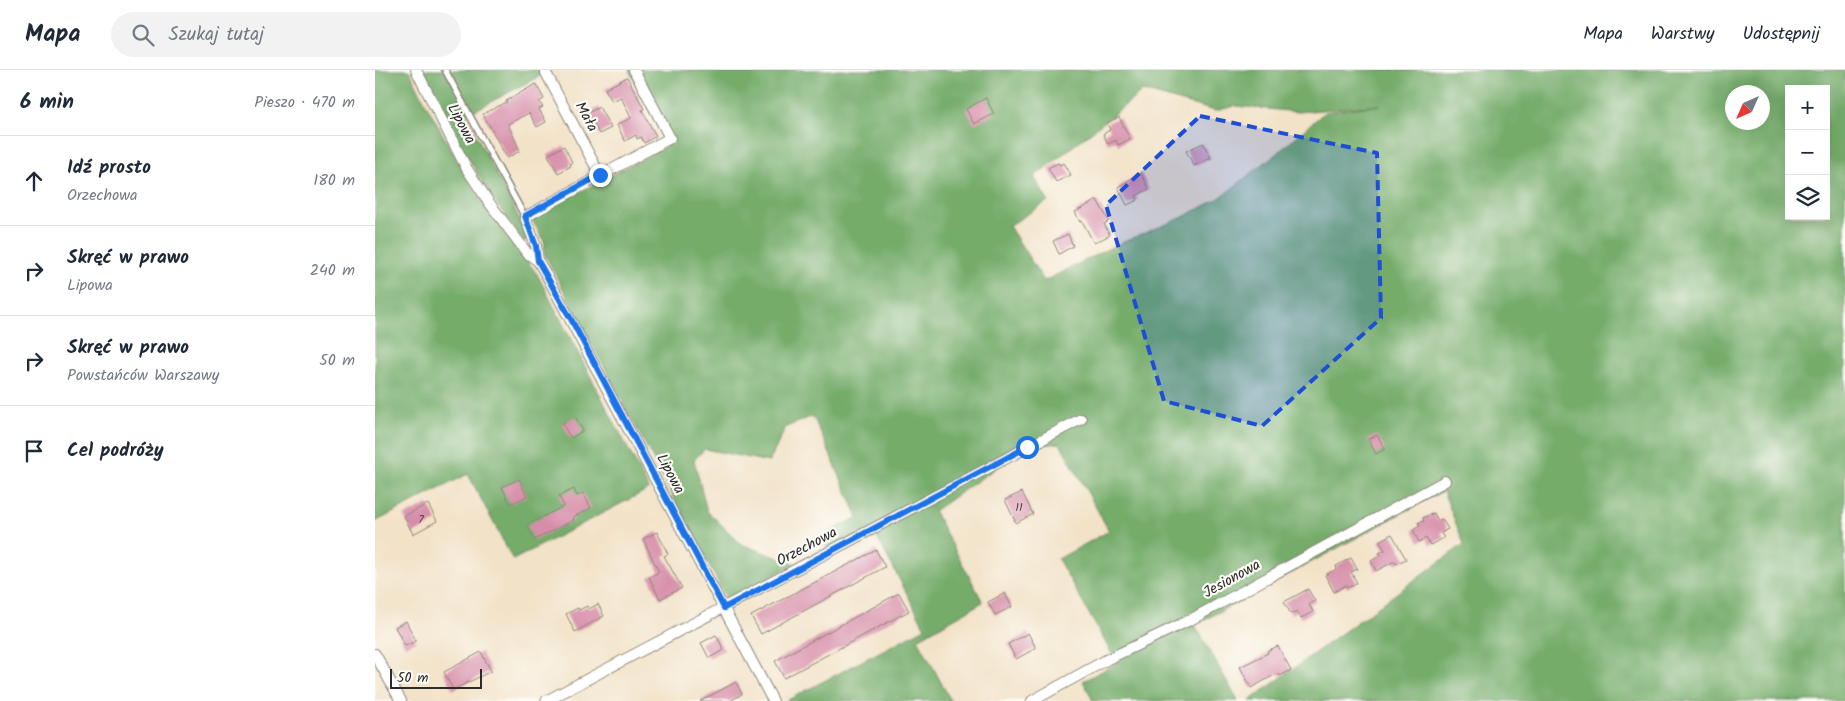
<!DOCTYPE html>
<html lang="pl">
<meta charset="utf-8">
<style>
:root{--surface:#fff;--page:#f2f2f3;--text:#1f2937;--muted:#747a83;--line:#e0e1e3}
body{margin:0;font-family:Kalam,sans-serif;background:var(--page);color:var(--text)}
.controls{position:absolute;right:15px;top:15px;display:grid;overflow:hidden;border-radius:0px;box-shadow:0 5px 20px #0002}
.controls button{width:45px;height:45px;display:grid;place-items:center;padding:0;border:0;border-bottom:1px solid var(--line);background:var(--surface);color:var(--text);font:25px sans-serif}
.compass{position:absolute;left:1350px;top:15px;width:45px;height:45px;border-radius:50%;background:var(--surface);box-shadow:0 5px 20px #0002;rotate:225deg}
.scale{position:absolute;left:15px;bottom:12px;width:92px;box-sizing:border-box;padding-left:5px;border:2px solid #2b2b2b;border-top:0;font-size:14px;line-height:18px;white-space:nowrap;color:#2b2b2b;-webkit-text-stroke:4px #fdfcf7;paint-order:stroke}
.stop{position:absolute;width:15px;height:15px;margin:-11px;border:4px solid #1a73e8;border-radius:50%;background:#fff}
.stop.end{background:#1a73e8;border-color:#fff;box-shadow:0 1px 5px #0008}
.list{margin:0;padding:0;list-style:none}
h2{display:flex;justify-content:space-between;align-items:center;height:65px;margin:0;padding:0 20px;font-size:21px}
h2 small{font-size:16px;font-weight:400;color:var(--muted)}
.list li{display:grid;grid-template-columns:32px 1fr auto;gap:15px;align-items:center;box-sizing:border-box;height:90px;padding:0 20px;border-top:1px solid var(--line)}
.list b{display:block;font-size:19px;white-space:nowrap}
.list p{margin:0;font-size:16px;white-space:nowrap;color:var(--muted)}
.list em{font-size:16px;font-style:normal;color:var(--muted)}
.icon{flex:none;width:28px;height:28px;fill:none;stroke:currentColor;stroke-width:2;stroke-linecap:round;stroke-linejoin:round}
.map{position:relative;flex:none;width:1470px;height:631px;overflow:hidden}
header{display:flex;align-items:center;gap:30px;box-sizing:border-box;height:70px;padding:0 25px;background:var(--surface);border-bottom:1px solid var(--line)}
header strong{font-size:24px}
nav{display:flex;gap:28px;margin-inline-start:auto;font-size:18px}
.search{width:350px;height:45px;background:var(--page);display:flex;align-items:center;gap:12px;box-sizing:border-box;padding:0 18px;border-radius:28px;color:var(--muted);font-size:19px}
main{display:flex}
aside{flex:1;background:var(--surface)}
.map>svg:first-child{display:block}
</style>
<header>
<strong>Mapa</strong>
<div class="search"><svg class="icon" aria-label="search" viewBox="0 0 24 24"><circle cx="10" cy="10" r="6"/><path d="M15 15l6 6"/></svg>Szukaj tutaj</div>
<nav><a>Mapa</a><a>Warstwy</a><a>Udostępnij</a></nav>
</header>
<main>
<aside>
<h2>6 min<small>Pieszo · 470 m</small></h2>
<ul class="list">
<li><svg class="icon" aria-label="ahead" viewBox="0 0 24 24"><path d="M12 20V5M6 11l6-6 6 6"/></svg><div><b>Idź prosto</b><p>Orzechowa</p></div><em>180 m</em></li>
<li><svg class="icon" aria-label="right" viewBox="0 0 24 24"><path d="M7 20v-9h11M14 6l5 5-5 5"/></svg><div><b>Skręć w prawo</b><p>Lipowa</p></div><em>240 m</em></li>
<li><svg class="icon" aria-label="right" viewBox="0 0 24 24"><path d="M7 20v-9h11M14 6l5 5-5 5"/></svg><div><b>Skręć w prawo</b><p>Powstańców Warszawy</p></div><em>50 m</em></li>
<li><svg class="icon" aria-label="arrive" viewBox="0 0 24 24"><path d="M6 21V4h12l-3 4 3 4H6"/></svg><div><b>Cel podróży</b></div></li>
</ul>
</aside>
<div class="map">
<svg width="1470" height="631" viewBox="0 0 1470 631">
<rect width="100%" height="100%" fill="#fdfcf7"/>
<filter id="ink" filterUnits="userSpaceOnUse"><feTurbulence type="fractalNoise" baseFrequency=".02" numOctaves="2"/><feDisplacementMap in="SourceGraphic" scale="10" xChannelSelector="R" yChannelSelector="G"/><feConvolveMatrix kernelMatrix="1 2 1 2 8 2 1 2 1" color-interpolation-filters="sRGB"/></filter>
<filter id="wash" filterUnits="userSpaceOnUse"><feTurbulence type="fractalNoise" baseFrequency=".0096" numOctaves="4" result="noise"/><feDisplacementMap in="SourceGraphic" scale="20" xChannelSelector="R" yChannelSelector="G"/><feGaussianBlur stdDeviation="1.12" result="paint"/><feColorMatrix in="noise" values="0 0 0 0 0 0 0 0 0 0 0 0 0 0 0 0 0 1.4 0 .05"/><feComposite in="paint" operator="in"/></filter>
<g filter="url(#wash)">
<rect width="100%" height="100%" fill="#f2e2c7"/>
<path fill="#75ac6a" stroke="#506c4a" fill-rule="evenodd" d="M0,0H34L51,34L90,104L114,141L162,204L274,419L138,490L93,404L0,452Z
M47,0H176L95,43H90L154,167L149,172C108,118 76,61 47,0Z
M254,0H1470V631H874L1089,474L1068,421L820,555L863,631H718L708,611L742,593L683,489L734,461L685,373L651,377L559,441L608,532L543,569L576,631H411L550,558L502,467L454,488L449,465L483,447L438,346L411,357L394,392L330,379L319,390L332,441L366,474L420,494L352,529L169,183L170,173L156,148L293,75ZM1414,19H1451V146H1414ZM768,21L840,41L860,36L924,42L1005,35L950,42L901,84L843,129L806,148L741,175L669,211L634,156L673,131L659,107ZM1358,22H1388V52H1358Z"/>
<g id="blocks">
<path fill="#d78da9" d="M252,7L262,25L269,39L267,40L281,66L269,73L266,67L262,69L261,65L250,71L242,55L256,48L246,27L237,31L230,19Z
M161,14L169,29L164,32L168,37L164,39L171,52L162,57L154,43L133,54L145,81L132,88L108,44L132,32L131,31Z
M611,28L619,44L599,54L591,39Z
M224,37L236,58L224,64L213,43Z
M744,47L755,69L743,75L741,70L733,74L728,64L735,60L732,53Z
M828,73L836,88L819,96L811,81Z
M189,76L197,92L195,94L196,96L183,103L173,85Z
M683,93L685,95L689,93L696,105L681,112L673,98Z
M766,103L774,119L761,126L763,130L752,135L743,117Z
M722,130L734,151L729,154L735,165L719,173L707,151L705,152L700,142Z
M693,164L698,176L684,184L678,171Z
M200,346L208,361L196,368L187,354Z
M1002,365L1010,379L1001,384L993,369Z
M144,409L152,426L135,434L127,417Z
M199,419L202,426L208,423L216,438L198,447L199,450L159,470L152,455L189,436L184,426Z
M647,422L658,444L641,453L630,430Z
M53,434L62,451L38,464L29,446Z
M1059,443L1063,451L1067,449L1073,459L1066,463L1069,468L1055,475L1051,468L1044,472L1038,460L1045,456L1043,453L1049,451L1048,448Z
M282,462L293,484L289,486L307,518L285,529L274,507L284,502L268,469Z
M1017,464L1031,489L1021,494L1020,491L1001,501L996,491L1006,485L1004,483L1010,480L1004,471Z
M501,480L510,497L386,564L376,546Z
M976,488L982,499L976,502L982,513L972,518L971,515L959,522L950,505L962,499L961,496Z
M933,519L940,531L934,534L938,542L926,548L922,541L916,544L909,532Z
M524,523L534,541L409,608L400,591Z
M630,523L637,537L620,545L613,532Z
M223,534L229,546L200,562L191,544L203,538L204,540L212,536L214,539Z
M31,551L41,571L30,576L20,557Z
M653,563L661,578L641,589L633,574Z
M341,565L349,580L334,588L326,573Z
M903,576L916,600L905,606L903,603L876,618L865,597L893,583L892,581Z
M106,582L116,601L78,620L69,602Z
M361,612L367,624L355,631H325Z"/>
</g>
</g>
<g filter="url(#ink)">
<use href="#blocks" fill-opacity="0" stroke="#8e8679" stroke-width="1"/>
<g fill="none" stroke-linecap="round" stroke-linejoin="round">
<defs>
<path id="lane" d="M70,0L150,147"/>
<path id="street" d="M41,0L92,99L113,131L152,183L163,191L172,206L398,631
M171,3L225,105
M163,191L161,176L150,147L295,68L259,0
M0,584L26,631
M171,631L706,349
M657,631L733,589L815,550L1070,411"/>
</defs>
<use href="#lane" stroke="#8e8679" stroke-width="8"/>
<use href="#street" stroke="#8e8679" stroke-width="12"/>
<use href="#lane" stroke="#fff" stroke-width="5"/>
<use href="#street" stroke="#fff" stroke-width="10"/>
</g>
</g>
<g fill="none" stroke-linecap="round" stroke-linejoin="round" filter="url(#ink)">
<path stroke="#1a73e8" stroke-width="6" d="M225,105L150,146L161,176L163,191L196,249L349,538L652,377"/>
</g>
<path fill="#1d4ed8" fill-opacity="0.2" stroke="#1d4ed8" stroke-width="4" stroke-dasharray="10 6" stroke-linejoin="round" d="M825,46L1002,83L1006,248L887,356L789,331L731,135Z"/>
<g text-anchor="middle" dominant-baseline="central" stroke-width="4.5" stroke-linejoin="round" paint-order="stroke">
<g font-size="12" fill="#56444a">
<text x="644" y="437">11</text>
<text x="46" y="449">7</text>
</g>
<g font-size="15" fill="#2b2b2b" stroke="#fdfcf7">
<text transform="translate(211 47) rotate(62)">Mała</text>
<text transform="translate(86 54) rotate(62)">Lipowa</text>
<text transform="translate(295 404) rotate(62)">Lipowa</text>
<text transform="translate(432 477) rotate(-28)">Orzechowa</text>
<text transform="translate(857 509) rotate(-29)">Jesionowa</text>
</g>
</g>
</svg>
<div class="controls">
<button>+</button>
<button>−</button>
<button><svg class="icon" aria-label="layers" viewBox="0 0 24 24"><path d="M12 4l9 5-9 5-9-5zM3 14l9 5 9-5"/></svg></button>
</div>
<svg class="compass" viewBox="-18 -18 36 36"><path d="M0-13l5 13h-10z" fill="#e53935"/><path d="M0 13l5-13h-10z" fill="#747a83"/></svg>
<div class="scale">50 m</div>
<div class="stop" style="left:652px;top:377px"></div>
<div class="stop end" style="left:225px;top:105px"></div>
</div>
</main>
